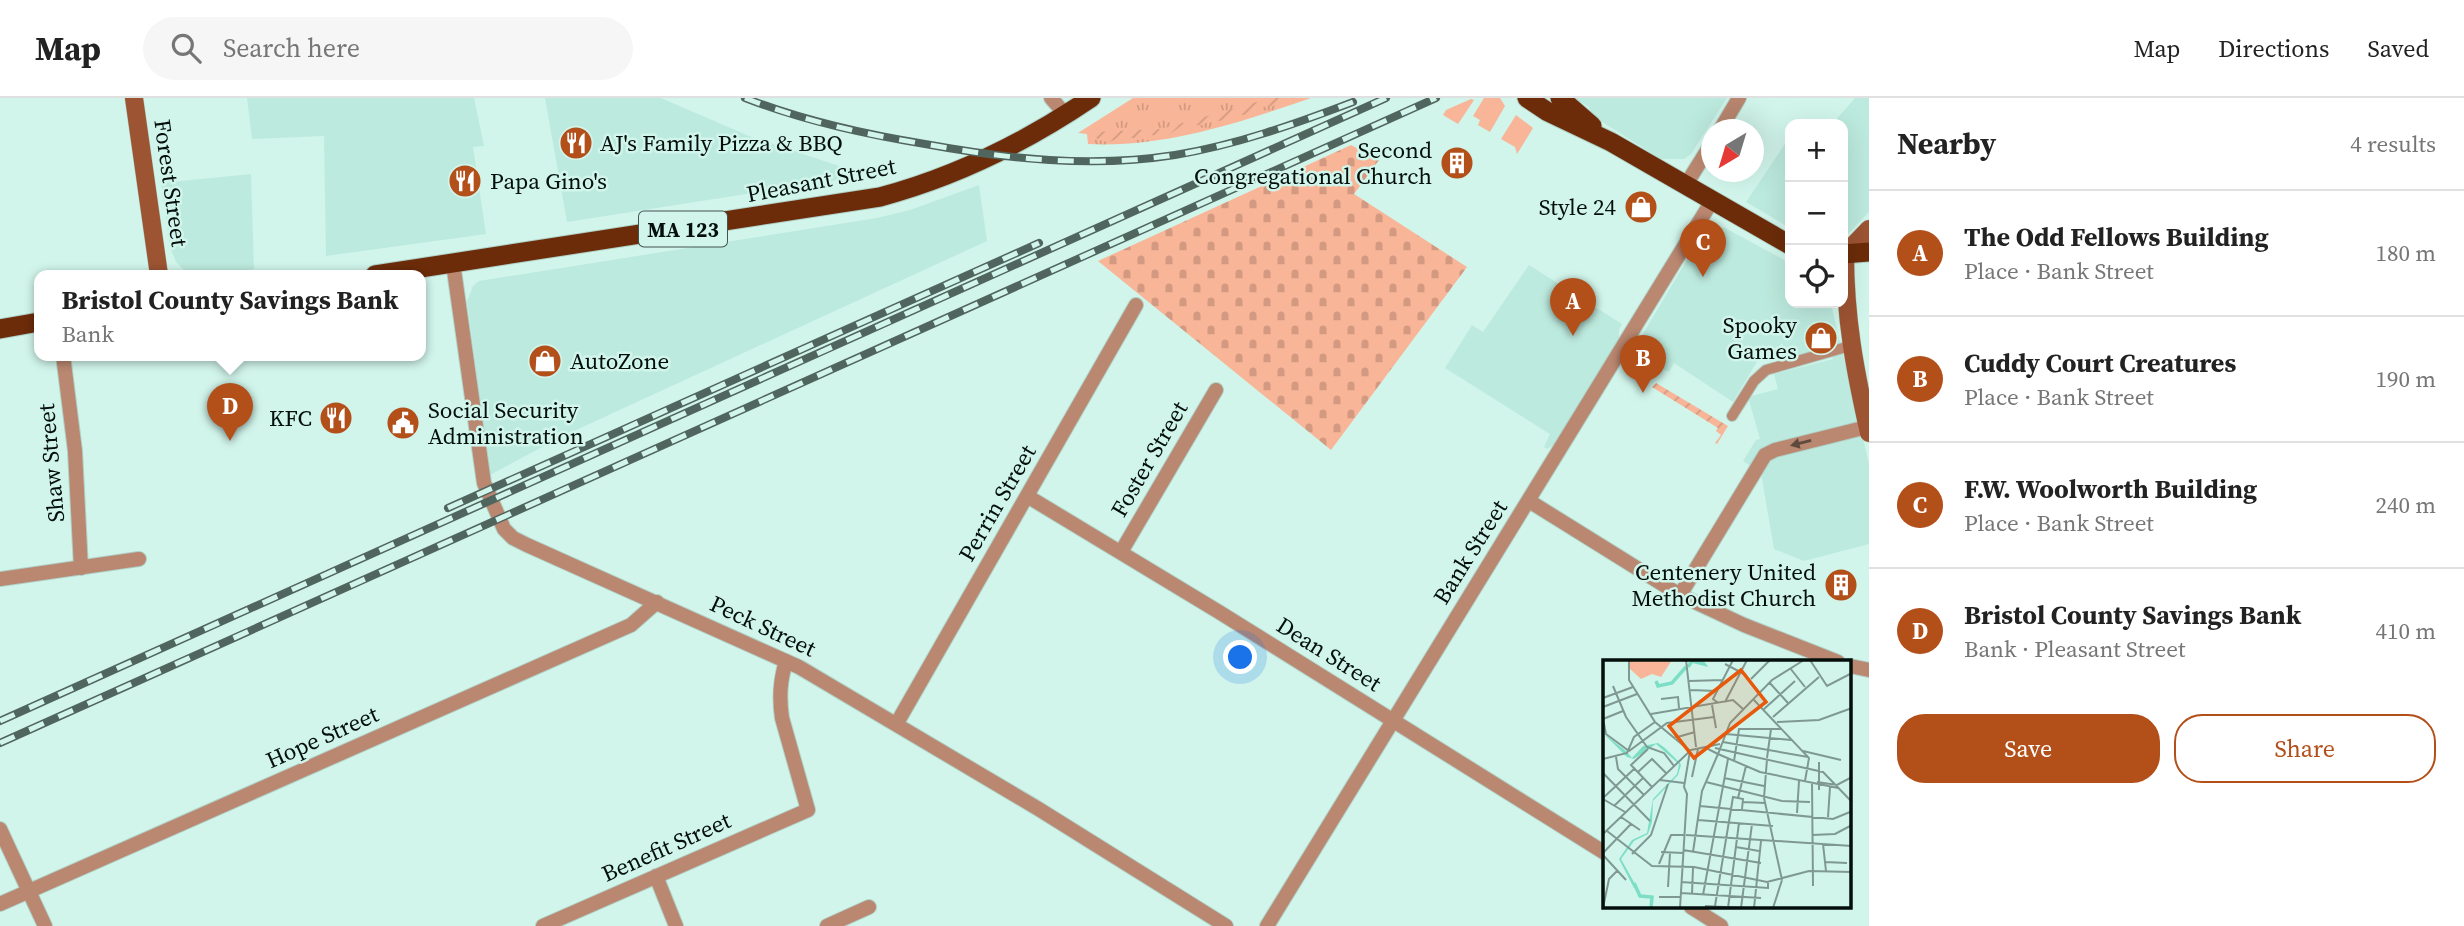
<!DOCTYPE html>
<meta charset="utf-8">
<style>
:root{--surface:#fff;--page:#f6f6f6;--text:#222;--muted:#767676;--line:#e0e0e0;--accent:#b34f19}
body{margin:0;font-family:"Source Serif 4",serif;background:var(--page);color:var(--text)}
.controls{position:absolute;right:21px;top:21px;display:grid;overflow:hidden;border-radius:14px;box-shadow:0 7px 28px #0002}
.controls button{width:63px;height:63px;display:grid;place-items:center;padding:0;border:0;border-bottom:2px solid var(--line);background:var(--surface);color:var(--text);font:35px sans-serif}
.compass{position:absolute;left:1701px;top:21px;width:63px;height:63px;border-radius:50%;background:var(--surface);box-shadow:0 7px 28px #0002;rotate:218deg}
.you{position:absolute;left:1241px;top:560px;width:24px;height:24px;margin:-18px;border:5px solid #fff;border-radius:50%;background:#1a73e8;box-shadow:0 0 0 10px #1a73e833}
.badge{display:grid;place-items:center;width:46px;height:46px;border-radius:50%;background:var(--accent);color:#fff;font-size:23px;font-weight:700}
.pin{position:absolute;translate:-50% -58px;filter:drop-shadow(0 2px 4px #0008)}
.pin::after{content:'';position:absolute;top:37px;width:24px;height:21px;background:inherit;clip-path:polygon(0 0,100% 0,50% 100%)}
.popup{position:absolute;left:34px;top:172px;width:392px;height:91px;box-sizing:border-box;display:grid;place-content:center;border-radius:14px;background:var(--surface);filter:drop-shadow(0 2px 5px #0005);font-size:23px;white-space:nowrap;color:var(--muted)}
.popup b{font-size:26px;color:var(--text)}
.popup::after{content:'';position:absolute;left:50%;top:100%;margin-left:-14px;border:14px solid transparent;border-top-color:var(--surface)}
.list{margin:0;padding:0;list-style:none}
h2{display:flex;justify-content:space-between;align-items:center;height:91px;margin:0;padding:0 28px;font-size:30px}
h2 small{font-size:23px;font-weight:400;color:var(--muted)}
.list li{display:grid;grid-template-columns:46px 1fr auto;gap:21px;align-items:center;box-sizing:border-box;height:126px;padding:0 28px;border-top:2px solid var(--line)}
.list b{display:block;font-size:26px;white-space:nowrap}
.list p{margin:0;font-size:23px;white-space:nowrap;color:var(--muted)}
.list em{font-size:23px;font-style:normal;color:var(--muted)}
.actions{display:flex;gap:14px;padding:21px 28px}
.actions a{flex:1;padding:16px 0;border:2px solid var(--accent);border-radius:28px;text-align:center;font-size:24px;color:var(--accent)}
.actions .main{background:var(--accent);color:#fff}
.icon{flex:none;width:38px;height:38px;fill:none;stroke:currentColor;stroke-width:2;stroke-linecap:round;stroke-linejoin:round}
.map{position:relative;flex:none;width:1869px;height:828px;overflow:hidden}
header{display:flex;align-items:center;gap:42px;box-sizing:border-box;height:98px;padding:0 35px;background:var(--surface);border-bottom:2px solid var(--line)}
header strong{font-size:33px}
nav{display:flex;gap:38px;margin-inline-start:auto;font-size:24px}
.search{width:490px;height:63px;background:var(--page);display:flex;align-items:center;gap:18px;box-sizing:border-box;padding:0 24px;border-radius:38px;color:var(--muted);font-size:26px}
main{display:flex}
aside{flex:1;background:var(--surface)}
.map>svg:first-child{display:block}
</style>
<header>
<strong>Map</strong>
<div class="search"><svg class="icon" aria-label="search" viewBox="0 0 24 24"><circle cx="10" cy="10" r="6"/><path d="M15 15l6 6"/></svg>Search here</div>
<nav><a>Map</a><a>Directions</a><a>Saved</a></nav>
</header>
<main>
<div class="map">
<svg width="1869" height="828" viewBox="0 0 1869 828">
<defs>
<pattern id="cemetery-stones" width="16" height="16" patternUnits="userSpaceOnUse" patternTransform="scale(1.75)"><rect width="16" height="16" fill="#f8b597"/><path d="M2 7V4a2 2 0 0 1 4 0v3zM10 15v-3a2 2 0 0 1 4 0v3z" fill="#d39a81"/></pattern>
<pattern id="park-tufts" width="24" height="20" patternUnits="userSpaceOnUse" patternTransform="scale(1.75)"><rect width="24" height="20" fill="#f8b597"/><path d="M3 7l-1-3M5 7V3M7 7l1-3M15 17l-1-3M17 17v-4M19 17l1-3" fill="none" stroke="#d39a81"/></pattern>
<pattern id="garden-furrows" width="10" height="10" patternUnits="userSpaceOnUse" patternTransform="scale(1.75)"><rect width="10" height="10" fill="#f8b597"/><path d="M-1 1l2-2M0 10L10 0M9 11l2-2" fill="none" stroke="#d39a81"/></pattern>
</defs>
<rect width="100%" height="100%" fill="#d1f5eb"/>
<path fill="#bdeade" d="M247,0H474L484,48L473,49L486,136L326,158L324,38L252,41Z
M545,0H661L749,38L845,70L849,80L567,124Z
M1574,0H1727L1691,56L1684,61H1661L1591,17L1589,9Z
M1855,0H1869V114L1843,141V26H1832Z
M1787,43L1790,46V130L1746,104Z
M251,76L254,171L208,177L191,176L184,172L176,164L170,149L161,85Z
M979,87L987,143L561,339L490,377L467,203L473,188L479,183L877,120L910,112Z
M1709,129L1725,130L1790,165V205L1831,206L1869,366V446L1804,463L1774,451L1761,375L1743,363L1756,342L1760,341L1748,299L1778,291L1774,276L1833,261L1830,249L1787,260L1782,245L1770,261L1762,255L1733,304L1674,265L1669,274L1631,256L1704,133Z
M1529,167L1622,226L1619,232V243L1558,344L1547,351L1544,349L1550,336L1445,270L1472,227L1483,234Z"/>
<path fill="#f8b597" d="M1484,0H1500L1505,8L1490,34L1478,27L1480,22L1473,18Z
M1471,1L1474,2L1458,26L1443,17L1446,12Z
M1516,17L1533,30L1517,56L1515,49L1501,41Z"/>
<path fill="url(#cemetery-stones)" d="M1351,47L1379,62L1354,96L1467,169L1331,352L1098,163Z"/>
<path fill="url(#park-tufts)" d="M1133,0H1311C1241,24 1164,50 1088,46L1087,36L1078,35Z"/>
<path fill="url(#garden-furrows)" d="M1271,0H1291L1273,8L1261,9L1244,17L1232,16L1220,23H1210L1202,27L1181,28L1166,39L1151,37L1141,42L1124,38L1109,44L1099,42L1091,36L1093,34L1161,31Z
M1656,285L1728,328L1717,346L1715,345L1721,337L1716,333L1718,330L1652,289Z"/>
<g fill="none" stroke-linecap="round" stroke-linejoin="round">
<defs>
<path id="pedestrian" d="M1732,318L1754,283L1766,272L1850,248"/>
<path id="minor" d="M1051,0L1065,16
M1720,32L1739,0
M1685,88L1712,45
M453,165L484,385L504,431L513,440L527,447L799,569L1037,710L1226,828
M63,257L75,353L81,470
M1027,398L1219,514L1605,755
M1529,403L1680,497L1744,527L1838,564
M1121,454L1216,292
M0,481L139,461
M1680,497L1765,357L1775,352L1867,329
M1850,568L1869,572
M897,625L1136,207
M0,731L45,828
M656,778L676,828
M0,806L631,527L657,504
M1691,809L1721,828
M543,828L808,712L782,620C779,599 780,583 786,563
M827,828L869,809
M1267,828L1712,103"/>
<path id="secondary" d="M134,0L159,177
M1869,131L1845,156C1845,220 1855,273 1869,335"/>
<path id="trunk" d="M1527,0L1548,14L1611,44L1790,147
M1560,0L1592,28
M1843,156L1869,154
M375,177L880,99C955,79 1026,44 1091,0
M0,231L39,224"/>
</defs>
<use href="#pedestrian" stroke="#b0d0c7" stroke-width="12"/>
<use href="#minor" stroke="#b0d0c7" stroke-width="16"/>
<use href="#secondary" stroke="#b0d0c7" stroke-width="19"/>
<use href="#trunk" stroke="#b0d0c7" stroke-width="21"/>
<use href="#pedestrian" stroke="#ba8770" stroke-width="10"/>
<use href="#minor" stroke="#ba8770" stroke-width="14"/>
<use href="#secondary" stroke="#9d5432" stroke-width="18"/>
<use href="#trunk" stroke="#6c2c09" stroke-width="19"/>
<defs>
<path id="rail" d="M745,0C804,23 863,36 925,46C1007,61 1092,70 1175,57C1236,47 1295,26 1353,4
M448,410L1039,145
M0,623L1386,0
M0,645L1436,0"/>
</defs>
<use href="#rail" stroke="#51655f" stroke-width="8"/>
<use href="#rail" stroke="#d1f5eb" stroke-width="5" stroke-dasharray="16" stroke-linecap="butt"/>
</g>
<defs><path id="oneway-solid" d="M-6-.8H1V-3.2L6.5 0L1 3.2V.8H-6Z" transform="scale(1.75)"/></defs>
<use fill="#5f4b3e" href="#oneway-solid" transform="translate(1801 345) rotate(166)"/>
<defs>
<symbol id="restaurant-disc" viewBox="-11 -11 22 22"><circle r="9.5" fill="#b34f19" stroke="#d1f5eb"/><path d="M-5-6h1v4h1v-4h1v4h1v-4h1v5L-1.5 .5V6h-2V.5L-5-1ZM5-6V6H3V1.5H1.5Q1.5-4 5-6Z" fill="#fff"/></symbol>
<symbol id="building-disc" viewBox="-11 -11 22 22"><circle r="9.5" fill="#b34f19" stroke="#d1f5eb"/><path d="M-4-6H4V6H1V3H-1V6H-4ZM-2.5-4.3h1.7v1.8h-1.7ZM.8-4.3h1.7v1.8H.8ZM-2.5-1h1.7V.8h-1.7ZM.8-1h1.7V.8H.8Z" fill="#fff"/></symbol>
<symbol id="shop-disc" viewBox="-11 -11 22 22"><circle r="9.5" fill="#b34f19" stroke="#d1f5eb"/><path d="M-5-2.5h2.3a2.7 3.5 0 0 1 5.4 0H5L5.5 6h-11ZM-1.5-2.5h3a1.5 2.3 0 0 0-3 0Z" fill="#fff"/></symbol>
<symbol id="civic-disc" viewBox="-11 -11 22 22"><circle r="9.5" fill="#b34f19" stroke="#d1f5eb"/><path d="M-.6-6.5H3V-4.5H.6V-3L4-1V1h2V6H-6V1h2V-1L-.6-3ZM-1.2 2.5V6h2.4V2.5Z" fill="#fff"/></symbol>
</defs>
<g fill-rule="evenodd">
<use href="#restaurant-disc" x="557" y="26" width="38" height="38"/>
<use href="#building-disc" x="1438" y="46" width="38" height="38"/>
<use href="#restaurant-disc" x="446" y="64" width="38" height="38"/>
<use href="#shop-disc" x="1622" y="90" width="38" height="38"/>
<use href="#shop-disc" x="1802" y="221" width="38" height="38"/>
<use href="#shop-disc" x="526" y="244" width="38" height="38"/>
<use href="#restaurant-disc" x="317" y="301" width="38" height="38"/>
<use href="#civic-disc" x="384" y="306" width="38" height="38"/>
<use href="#building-disc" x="1822" y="468" width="38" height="38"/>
</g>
<g text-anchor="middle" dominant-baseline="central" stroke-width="5" stroke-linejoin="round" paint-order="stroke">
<rect fill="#d1f5eb" stroke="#42544f" stroke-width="2" x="639" y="113.5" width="88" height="35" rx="5"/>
<g font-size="21" font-weight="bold" fill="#040f0c">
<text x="683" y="131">MA 123</text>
</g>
<g font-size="23" fill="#040f0c" stroke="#d1f5eb" text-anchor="end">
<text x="600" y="45" text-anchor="start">AJ's Family Pizza &amp; BBQ</text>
<text x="1432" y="52">Second<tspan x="1432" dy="26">Congregational Church</tspan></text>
<text x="490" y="83" text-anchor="start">Papa Gino's</text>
<text x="1616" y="109">Style 24</text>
<text x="1797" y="227">Spooky<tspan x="1797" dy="26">Games</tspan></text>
<text x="570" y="263" text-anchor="start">AutoZone</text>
<text x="428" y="312" text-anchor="start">Social Security<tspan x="428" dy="26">Administration</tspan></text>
<text x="312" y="320">KFC</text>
<text x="1816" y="474">Centenery United<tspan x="1816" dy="26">Methodist Church</tspan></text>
</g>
<g font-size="23" fill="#040f0c" stroke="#d1f5eb">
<text transform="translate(821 82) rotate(-11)">Pleasant Street</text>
<text transform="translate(171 85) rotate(82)">Forest Street</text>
<text transform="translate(1149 361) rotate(-60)">Foster Street</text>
<text transform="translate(51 365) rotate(-95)">Shaw Street</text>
<text transform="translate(997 405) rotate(-60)">Perrin Street</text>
<text transform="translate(1470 454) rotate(-58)">Bank Street</text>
<text transform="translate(763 528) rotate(25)">Peck Street</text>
<text transform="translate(1329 556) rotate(32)">Dean Street</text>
<text transform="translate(322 639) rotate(-24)">Hope Street</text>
<text transform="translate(666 749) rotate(-24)">Benefit Street</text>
</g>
</g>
<g transform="translate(1603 562)">
<rect width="248" height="248" fill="#d1f5eb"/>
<path d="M27,0H69L58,17L49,14L38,19L26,8Z" fill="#f8b597"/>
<path d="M0,73L23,91L29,98L40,86L55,83L62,88L77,103L78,105L75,115L50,141L49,162L45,174L31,181L18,199L32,224L31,228L16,199L29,180L44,173L50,139L74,114L76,104L53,84L31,99L24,97Z" fill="#7ddec6"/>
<path fill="none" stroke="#7ddec6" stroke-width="3.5" d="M85,7L89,1L101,4L98,0M53,21L55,26L69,23L83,7M31,223L37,236L49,237L48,248"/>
<path fill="none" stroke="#7f9992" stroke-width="2" d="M26,0V20L52,62L87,91L81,127L84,134L77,248M83,0L93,87M207,0L224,26L249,13M122,4L143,15M187,8L202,27M148,19L167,0M86,21L120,20M166,22L185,43M10,26L23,57L44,87L61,93L71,106M87,30L114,31M0,38L30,27M58,39L75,37L76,48M150,39L206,98L202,121M122,42L144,0M115,43L110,39L130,0M109,45L113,68M0,47L34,34M161,49L192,21M48,54L130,40L140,49M170,57L216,17M0,59L3,74L26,91L64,63L111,57M0,59L20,51M174,62L216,60L249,48M123,74L188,80M71,78L92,72M120,82L205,97M112,88L220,112L249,142M45,89L28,105L49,127M105,89L115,94L127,63L169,20L201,0M200,91L238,100M115,94L157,112L235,128M13,97L15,109L41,135M164,98L168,69M0,99L24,93L31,77L52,62M164,99L161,138L179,220M131,101L136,69H178M35,112L49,99L63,113M0,113L47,161M89,117L95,89M121,118L161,126M57,120L81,123M103,122L179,141L207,142M214,122L234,125L249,117M209,123L210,226M216,130V102M0,138L31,109M135,138L143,106M0,139L22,152M140,142L162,143M11,146L40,118M97,146L230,159L247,152M194,153L196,121M18,157L37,170M225,157L227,127M95,160L170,166M4,171L49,206L91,207L164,222L206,211L249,212M0,174L88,90L117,84M83,175L249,186M209,175L232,174L249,165M220,184L223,211M133,187L156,191M80,190L158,203M58,192L80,193M90,192L99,131L115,94M0,193L28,164M29,194L48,175L65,124M0,195L23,220M222,202L244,203M56,204L68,175H81M78,222L165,228V222M65,227L67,193M78,233L158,238M89,234L90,208M100,235L125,99M56,237H78M102,246L141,248M112,246L130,137L140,139L139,149M0,248L6,219L15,210M125,248L136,163M138,248L149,164M151,248L158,181M170,248L179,220"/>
<path fill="#e8590c" fill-opacity="0.15" stroke="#e8590c" stroke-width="3.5" d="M138,10L163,42L91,98L66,66Z"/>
<rect width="248" height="248" fill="none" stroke="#040f0c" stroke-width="3.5"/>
</g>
</svg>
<div class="controls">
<button>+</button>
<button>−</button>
<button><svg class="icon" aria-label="locate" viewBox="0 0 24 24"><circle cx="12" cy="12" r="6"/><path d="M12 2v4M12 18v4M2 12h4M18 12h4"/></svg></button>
</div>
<svg class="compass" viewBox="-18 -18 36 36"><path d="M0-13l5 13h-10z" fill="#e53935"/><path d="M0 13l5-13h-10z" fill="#767676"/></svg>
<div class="you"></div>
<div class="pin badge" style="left:1573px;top:238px">A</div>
<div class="pin badge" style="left:1643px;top:295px">B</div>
<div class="pin badge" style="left:1703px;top:179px">C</div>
<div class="pin badge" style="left:230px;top:343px">D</div>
<div class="popup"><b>Bristol County Savings Bank</b>Bank</div>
</div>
<aside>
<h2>Nearby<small>4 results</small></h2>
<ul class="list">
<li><span class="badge">A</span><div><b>The Odd Fellows Building</b><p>Place · Bank Street</p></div><em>180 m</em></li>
<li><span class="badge">B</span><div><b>Cuddy Court Creatures</b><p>Place · Bank Street</p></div><em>190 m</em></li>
<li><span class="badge">C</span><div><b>F.W. Woolworth Building</b><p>Place · Bank Street</p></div><em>240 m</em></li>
<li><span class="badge">D</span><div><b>Bristol County Savings Bank</b><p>Bank · Pleasant Street</p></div><em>410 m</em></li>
</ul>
<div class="actions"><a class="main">Save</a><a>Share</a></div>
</aside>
</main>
